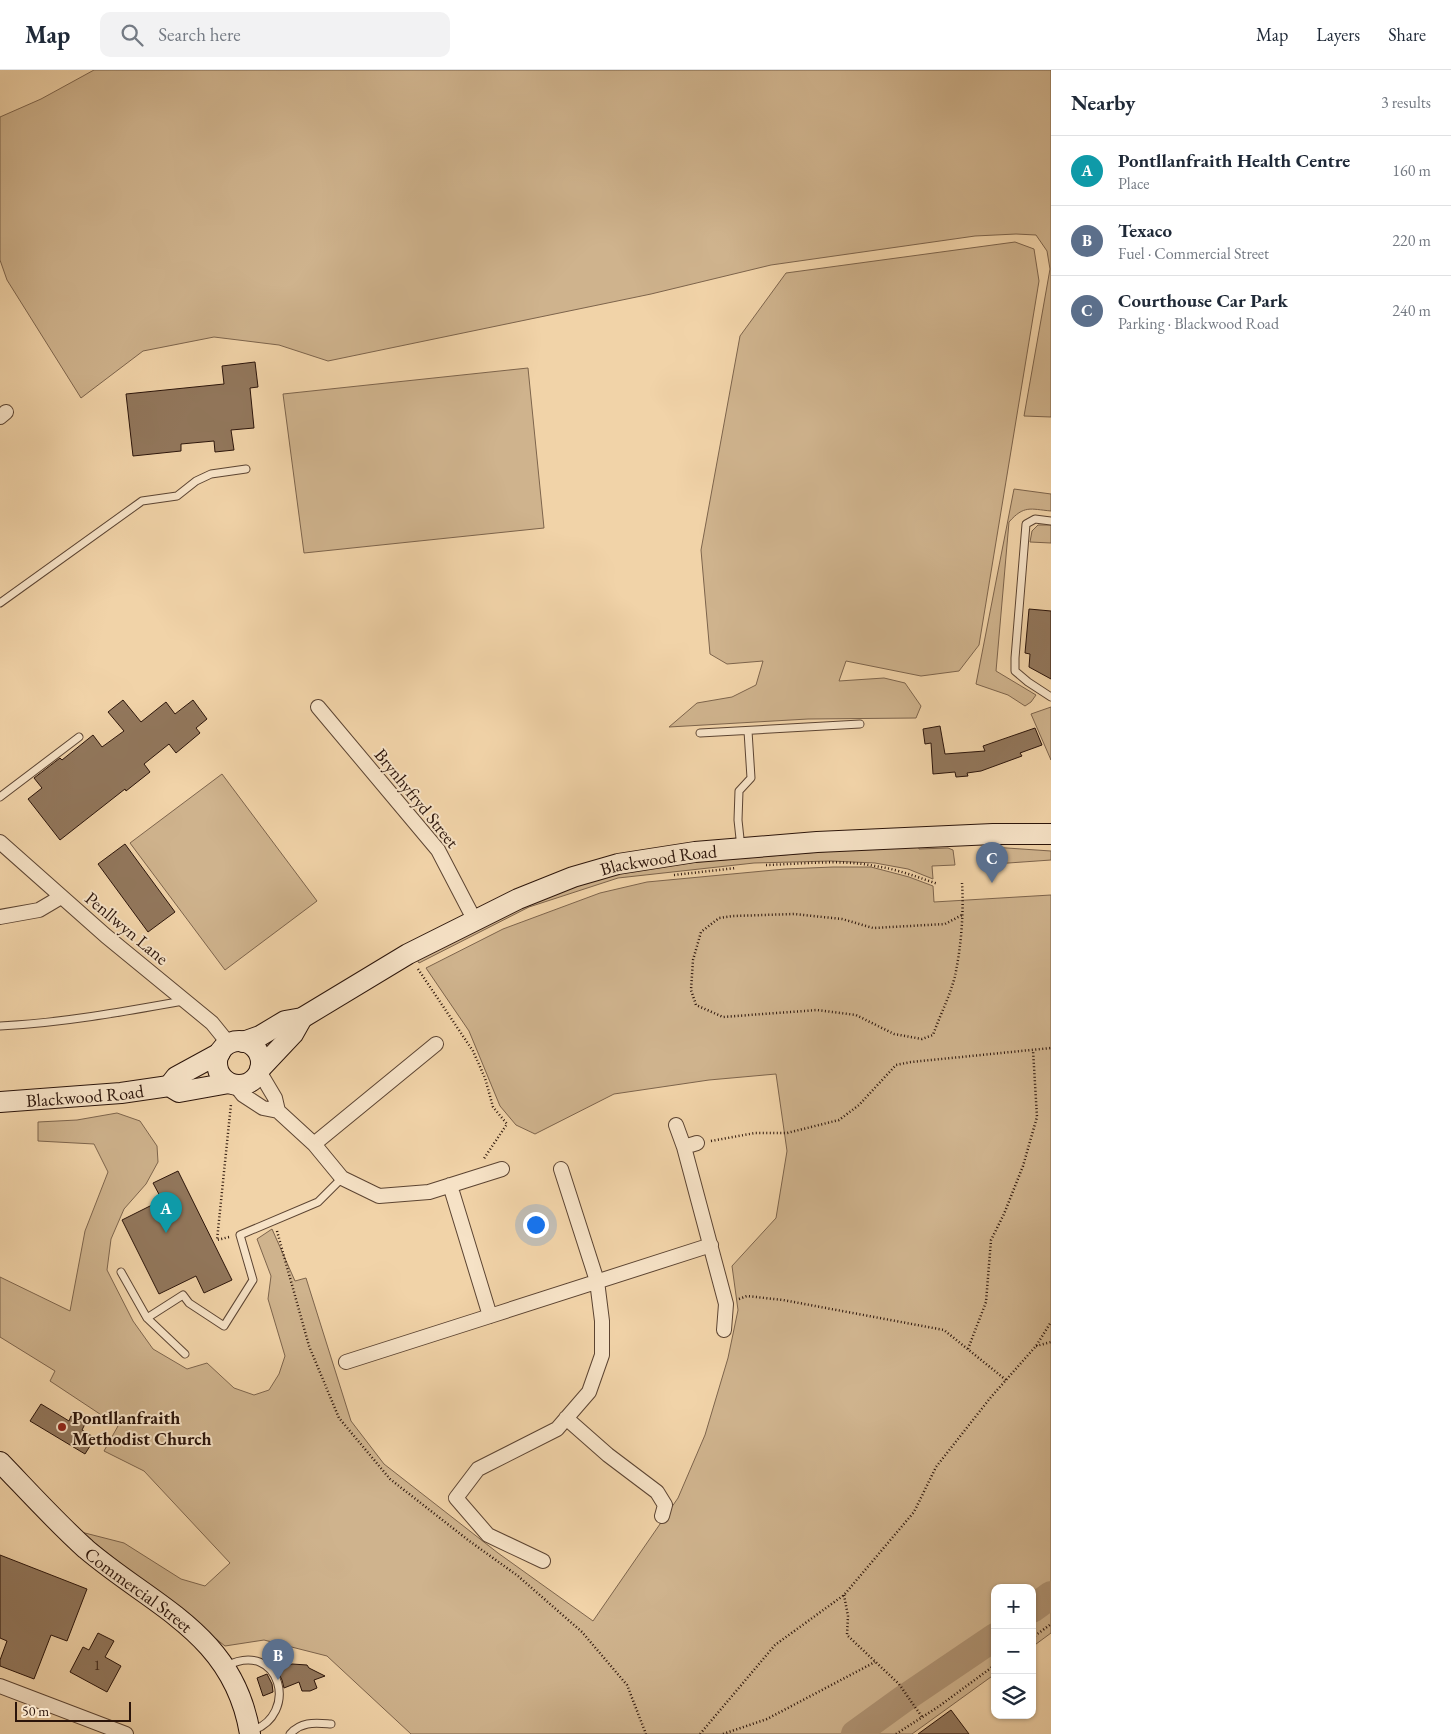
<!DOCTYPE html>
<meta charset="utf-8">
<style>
:root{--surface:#fff;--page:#f2f2f3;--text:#1f2937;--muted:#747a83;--line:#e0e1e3;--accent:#8f2418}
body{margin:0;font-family:"EB Garamond",serif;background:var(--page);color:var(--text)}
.controls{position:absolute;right:15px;bottom:15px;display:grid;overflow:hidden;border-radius:10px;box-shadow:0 1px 4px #0004}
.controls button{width:45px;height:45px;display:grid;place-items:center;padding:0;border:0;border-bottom:1px solid var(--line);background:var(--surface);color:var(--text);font:25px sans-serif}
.scale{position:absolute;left:15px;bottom:12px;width:116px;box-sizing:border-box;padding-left:5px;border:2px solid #2b140a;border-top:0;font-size:14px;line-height:18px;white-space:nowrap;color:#2b140a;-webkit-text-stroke:4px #f6e2c6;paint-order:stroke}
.you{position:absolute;left:535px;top:1154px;width:18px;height:18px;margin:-12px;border:4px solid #fff;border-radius:50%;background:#1a73e8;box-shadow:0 0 0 8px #1a73e833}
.badge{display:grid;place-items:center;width:32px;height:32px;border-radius:50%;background:var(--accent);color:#fff;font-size:16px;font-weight:700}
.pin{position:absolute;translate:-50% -41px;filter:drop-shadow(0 1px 2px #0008)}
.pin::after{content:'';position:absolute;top:26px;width:18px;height:15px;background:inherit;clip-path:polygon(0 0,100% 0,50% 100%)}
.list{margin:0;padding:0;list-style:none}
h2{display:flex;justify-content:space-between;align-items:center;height:65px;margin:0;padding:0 20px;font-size:21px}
h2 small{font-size:16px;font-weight:400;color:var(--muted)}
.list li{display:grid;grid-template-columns:32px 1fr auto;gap:15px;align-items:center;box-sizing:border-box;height:70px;padding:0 20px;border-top:1px solid var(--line)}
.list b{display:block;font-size:19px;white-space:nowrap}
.list p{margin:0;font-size:16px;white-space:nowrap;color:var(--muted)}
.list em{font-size:16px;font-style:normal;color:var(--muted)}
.icon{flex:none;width:28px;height:28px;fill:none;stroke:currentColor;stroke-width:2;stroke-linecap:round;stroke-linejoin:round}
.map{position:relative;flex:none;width:1051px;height:1664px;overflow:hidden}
header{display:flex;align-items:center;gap:30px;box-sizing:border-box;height:70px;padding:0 25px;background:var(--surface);border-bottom:1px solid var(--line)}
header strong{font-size:24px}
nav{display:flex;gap:28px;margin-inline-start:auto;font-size:18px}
.search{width:350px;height:45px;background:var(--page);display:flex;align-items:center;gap:12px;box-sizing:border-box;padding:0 18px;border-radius:10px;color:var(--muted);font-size:19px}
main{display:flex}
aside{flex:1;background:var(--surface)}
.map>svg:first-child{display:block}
</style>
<header>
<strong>Map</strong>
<div class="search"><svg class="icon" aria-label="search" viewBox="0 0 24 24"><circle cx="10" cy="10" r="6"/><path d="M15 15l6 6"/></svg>Search here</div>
<nav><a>Map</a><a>Layers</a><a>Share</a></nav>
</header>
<main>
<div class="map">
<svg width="1051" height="1664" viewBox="0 0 1051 1664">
<rect width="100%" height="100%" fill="#f1d3a8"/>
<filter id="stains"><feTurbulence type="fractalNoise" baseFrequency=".004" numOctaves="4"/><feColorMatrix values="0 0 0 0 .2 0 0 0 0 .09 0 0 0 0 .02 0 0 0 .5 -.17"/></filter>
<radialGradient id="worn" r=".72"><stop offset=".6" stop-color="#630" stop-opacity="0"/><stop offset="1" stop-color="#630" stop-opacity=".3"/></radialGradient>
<path fill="#cfb38d" stroke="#7d644c" d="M94,0H1051V347L1024,346L1050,199L1047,181L1036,165L1016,164L975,166L771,195L651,224L328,291L279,275L214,267L143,281L81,328L7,210L0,190V47L41,29Z
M1015,172L1034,179L1039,211L979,575L959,601L921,606L846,591L839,611L884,608L905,613L921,636L916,648L808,649L669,657L697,633L732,627L756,615L763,591L727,594L710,584L701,480L740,266L786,203Z
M528,298L544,458L304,483L283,324Z
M1014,419L1051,424V441C1030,439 1024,435 1009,452L996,601L1036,625L1031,632L1025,636L1008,625L976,614Z
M1038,455H1051V473L1030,472L1032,461Z
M1051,637V690L1031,644Z
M222,704L317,831L225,900L130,773Z
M918,774L919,779L948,778L953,780L955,795L932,796L933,809L908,799L875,793L831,791L754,793L618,808L529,837L419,893L417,890L515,840L565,819L620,802L697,792Z
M992,777L1051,781V790L980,795L981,781L984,778Z
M833,797H871L909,807L933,816L934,832L1051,825V1563L1032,1577V1518H995V1604L912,1664H411L327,1586L264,1570L225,1576L81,1462L124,1473L181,1509L205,1516L230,1493L144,1401L104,1381L118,1356L50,1311L55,1301L0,1267V1207L70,1241L85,1161L108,1102L94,1074L38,1071V1052L77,1050L117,1043L140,1051L157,1076L158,1092L146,1114L124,1139L111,1169L107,1200L133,1251L153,1279L187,1299L207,1293L234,1318L254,1325L269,1320L279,1304L285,1286L268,1229L271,1206L257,1169L272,1159L295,1211L306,1208L351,1351L384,1394L498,1483L593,1551L678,1428L705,1365L728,1288L738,1240L732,1196L776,1148L787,1081L776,1004L709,1010L614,1024L535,1064L516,1055L500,1036L469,961L426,898L503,859L600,823L647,812L785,799Z"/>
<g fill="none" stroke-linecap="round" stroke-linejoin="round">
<path stroke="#ae9272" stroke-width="28" d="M1032,1539L1051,1525
M855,1664L902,1630L995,1567"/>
</g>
<path fill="#92775c" stroke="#2b140a" d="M255,292L258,317L250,318L254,358L231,360L234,380L215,382L214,371L181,374V381L133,386L126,324L224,314L222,296Z
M1029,539L1051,541V609L1029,597L1030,584L1025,583Z
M123,630L141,652L166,632L175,644L193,630L207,649L196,658L200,663L176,683L169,674L144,694L150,702L126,721L125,719L60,770L28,729L42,718L34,708L60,688L62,690L93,665L102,677L124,661L108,642Z
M940,656L945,684L985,681L983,676L1035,658L1042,675L1020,683L1022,686L981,701L967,703L968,706L956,707L955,702L933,704L931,673L925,674L923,659Z
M125,774L175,842L148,862L98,794Z
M178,1101L232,1210L204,1223L196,1206L159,1224L122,1150L162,1130L153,1113Z
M41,1334L69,1351L71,1346L85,1354L82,1360L95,1368L85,1384L30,1351Z
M0,1485L87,1519L67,1571L51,1565L34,1609L0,1596V1590L7,1571L0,1568Z
M98,1563L114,1571L105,1587L121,1596L107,1622L70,1602L83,1577L89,1580Z
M292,1594L307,1595L309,1598L325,1606L314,1610L317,1618L310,1621H302L299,1612L284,1618L282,1610L277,1600Z
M267,1604L272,1614L273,1622L263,1626L257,1608Z
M951,1640L969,1664H918Z"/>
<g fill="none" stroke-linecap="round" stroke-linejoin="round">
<defs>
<path id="lane" d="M1051,451L1035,449L1026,454L1015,588V601L1028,612L1051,627
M0,533L142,431L177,426L196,411L211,404L246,399
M700,663L860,654
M0,727L79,667
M741,778L738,750L739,721L751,708L748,661
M0,956C61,953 122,942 183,931
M121,1202L147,1248L185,1284
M147,1248L183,1225L189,1233L224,1256L253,1210L240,1165L318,1132L342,1108
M226,1596C281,1568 300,1646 251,1661
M290,1664C302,1651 315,1653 331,1654"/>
<path id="street" d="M0,347L6,342
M318,637L438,780L475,851
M0,772L106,866L212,953L229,974
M0,847L39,840L61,827
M259,1001L275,1028L278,1041
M235,1015L243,1025L263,1038L278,1041L314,1074L342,1108L379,1126L429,1122L502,1099
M676,1055L684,1077L697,1073
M314,1074L436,974
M684,1077L726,1234L724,1260
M450,1115L490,1246L711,1175
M346,1292L490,1246
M566,1348L608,1385L657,1422L665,1435L662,1446
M543,1491L488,1465L456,1428L478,1399L557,1359L589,1322L602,1285V1251L597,1211L561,1099
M0,1616L126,1664"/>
<g id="secondary">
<circle cx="239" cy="993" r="22"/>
<path id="s1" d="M243,972L260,966L285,951L302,948L408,884L518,829L573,807L618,794L695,782L817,772L993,764H1051"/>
<path d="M260,999L293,964L302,948"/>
<path d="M169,1016L176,1007L220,983"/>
<path id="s2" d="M0,1032L121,1023L169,1016L179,1022L229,1013"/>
<path id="s3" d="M0,1392C28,1421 56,1452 86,1479C154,1537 234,1564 250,1664"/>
</g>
</defs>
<use href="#lane" stroke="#5c4432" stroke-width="9"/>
<use href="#street" stroke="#5c4432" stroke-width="16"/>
<use href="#secondary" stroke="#2b140a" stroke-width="22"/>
<path stroke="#2b140a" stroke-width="2.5" stroke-dasharray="1 2.5" stroke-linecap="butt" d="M766,795C802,794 840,789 875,796C897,799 917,807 938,814
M674,805L736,798
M962,813C964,842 961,878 955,906C950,926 940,945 933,965L922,969L894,964L856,945L817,940L723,947L696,935L691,920L693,890L701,862L719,848L733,846L794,844L842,849L873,858L945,854L962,845
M418,899L473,981L485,1008L493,1037L507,1054L483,1090
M711,1071L755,1063H787L839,1050L859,1035L896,995L911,992L1051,978
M277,1161L309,1276L339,1348L390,1409L468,1470L518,1506L582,1562L627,1615L646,1664
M229,1167L217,1170L231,1034
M739,1229L747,1226L783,1230L944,1260L1006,1310
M1036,1276L1051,1272
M968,1279L986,1232L991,1170L1004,1144L1023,1096L1037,1047L1033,980
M844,1525L848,1546L847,1565L899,1614L922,1647
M1032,1568L1051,1554
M700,1664L775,1575L844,1525L914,1442L936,1397L991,1327L1036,1276L1051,1252
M723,1664L767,1649L875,1592
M896,1664L938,1637L995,1595"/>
<use href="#lane" stroke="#f6e2c6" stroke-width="7"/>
<use href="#street" stroke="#f6e2c6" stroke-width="14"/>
<use href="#secondary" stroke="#f6e2c6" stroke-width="20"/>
</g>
<circle fill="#8f2418" stroke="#f6e2c6" stroke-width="2" cx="62" cy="1357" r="5"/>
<g text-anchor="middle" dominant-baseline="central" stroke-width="4" stroke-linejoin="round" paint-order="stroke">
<g font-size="15" fill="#452d1e">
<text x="97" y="1594">1</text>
</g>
<g font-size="18" fill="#2b140a" stroke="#f6e2c6">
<text transform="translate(417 728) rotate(51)">Brynhyfryd Street</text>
<text stroke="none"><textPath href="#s1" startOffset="458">Blackwood Road</textPath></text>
<text transform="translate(127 858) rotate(40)">Penllwyn Lane</text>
<text stroke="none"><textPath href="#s2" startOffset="85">Blackwood Road</textPath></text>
<text stroke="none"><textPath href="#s3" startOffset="189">Commercial Street</textPath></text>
</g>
<g font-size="18" font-weight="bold" fill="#2b140a" stroke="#f6e2c6" text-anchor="start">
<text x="72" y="1347">Pontllanfraith<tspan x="72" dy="21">Methodist Church</tspan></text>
</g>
</g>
<rect width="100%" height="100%" filter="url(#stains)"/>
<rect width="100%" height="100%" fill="url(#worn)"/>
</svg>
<div class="controls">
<button>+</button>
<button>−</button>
<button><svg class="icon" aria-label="layers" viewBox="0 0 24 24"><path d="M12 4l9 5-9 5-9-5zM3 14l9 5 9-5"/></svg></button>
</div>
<div class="scale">50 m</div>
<div class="you"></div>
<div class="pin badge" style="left:166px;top:1163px;background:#0f9aa8">A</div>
<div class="pin badge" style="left:278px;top:1610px;background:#5c6f8a">B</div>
<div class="pin badge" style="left:992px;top:813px;background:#5c6f8a">C</div>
</div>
<aside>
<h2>Nearby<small>3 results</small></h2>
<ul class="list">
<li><span class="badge" style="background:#0f9aa8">A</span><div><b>Pontllanfraith Health Centre</b><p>Place</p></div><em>160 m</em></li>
<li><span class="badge" style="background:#5c6f8a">B</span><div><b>Texaco</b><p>Fuel · Commercial Street</p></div><em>220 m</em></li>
<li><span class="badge" style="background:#5c6f8a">C</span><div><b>Courthouse Car Park</b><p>Parking · Blackwood Road</p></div><em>240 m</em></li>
</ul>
</aside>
</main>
